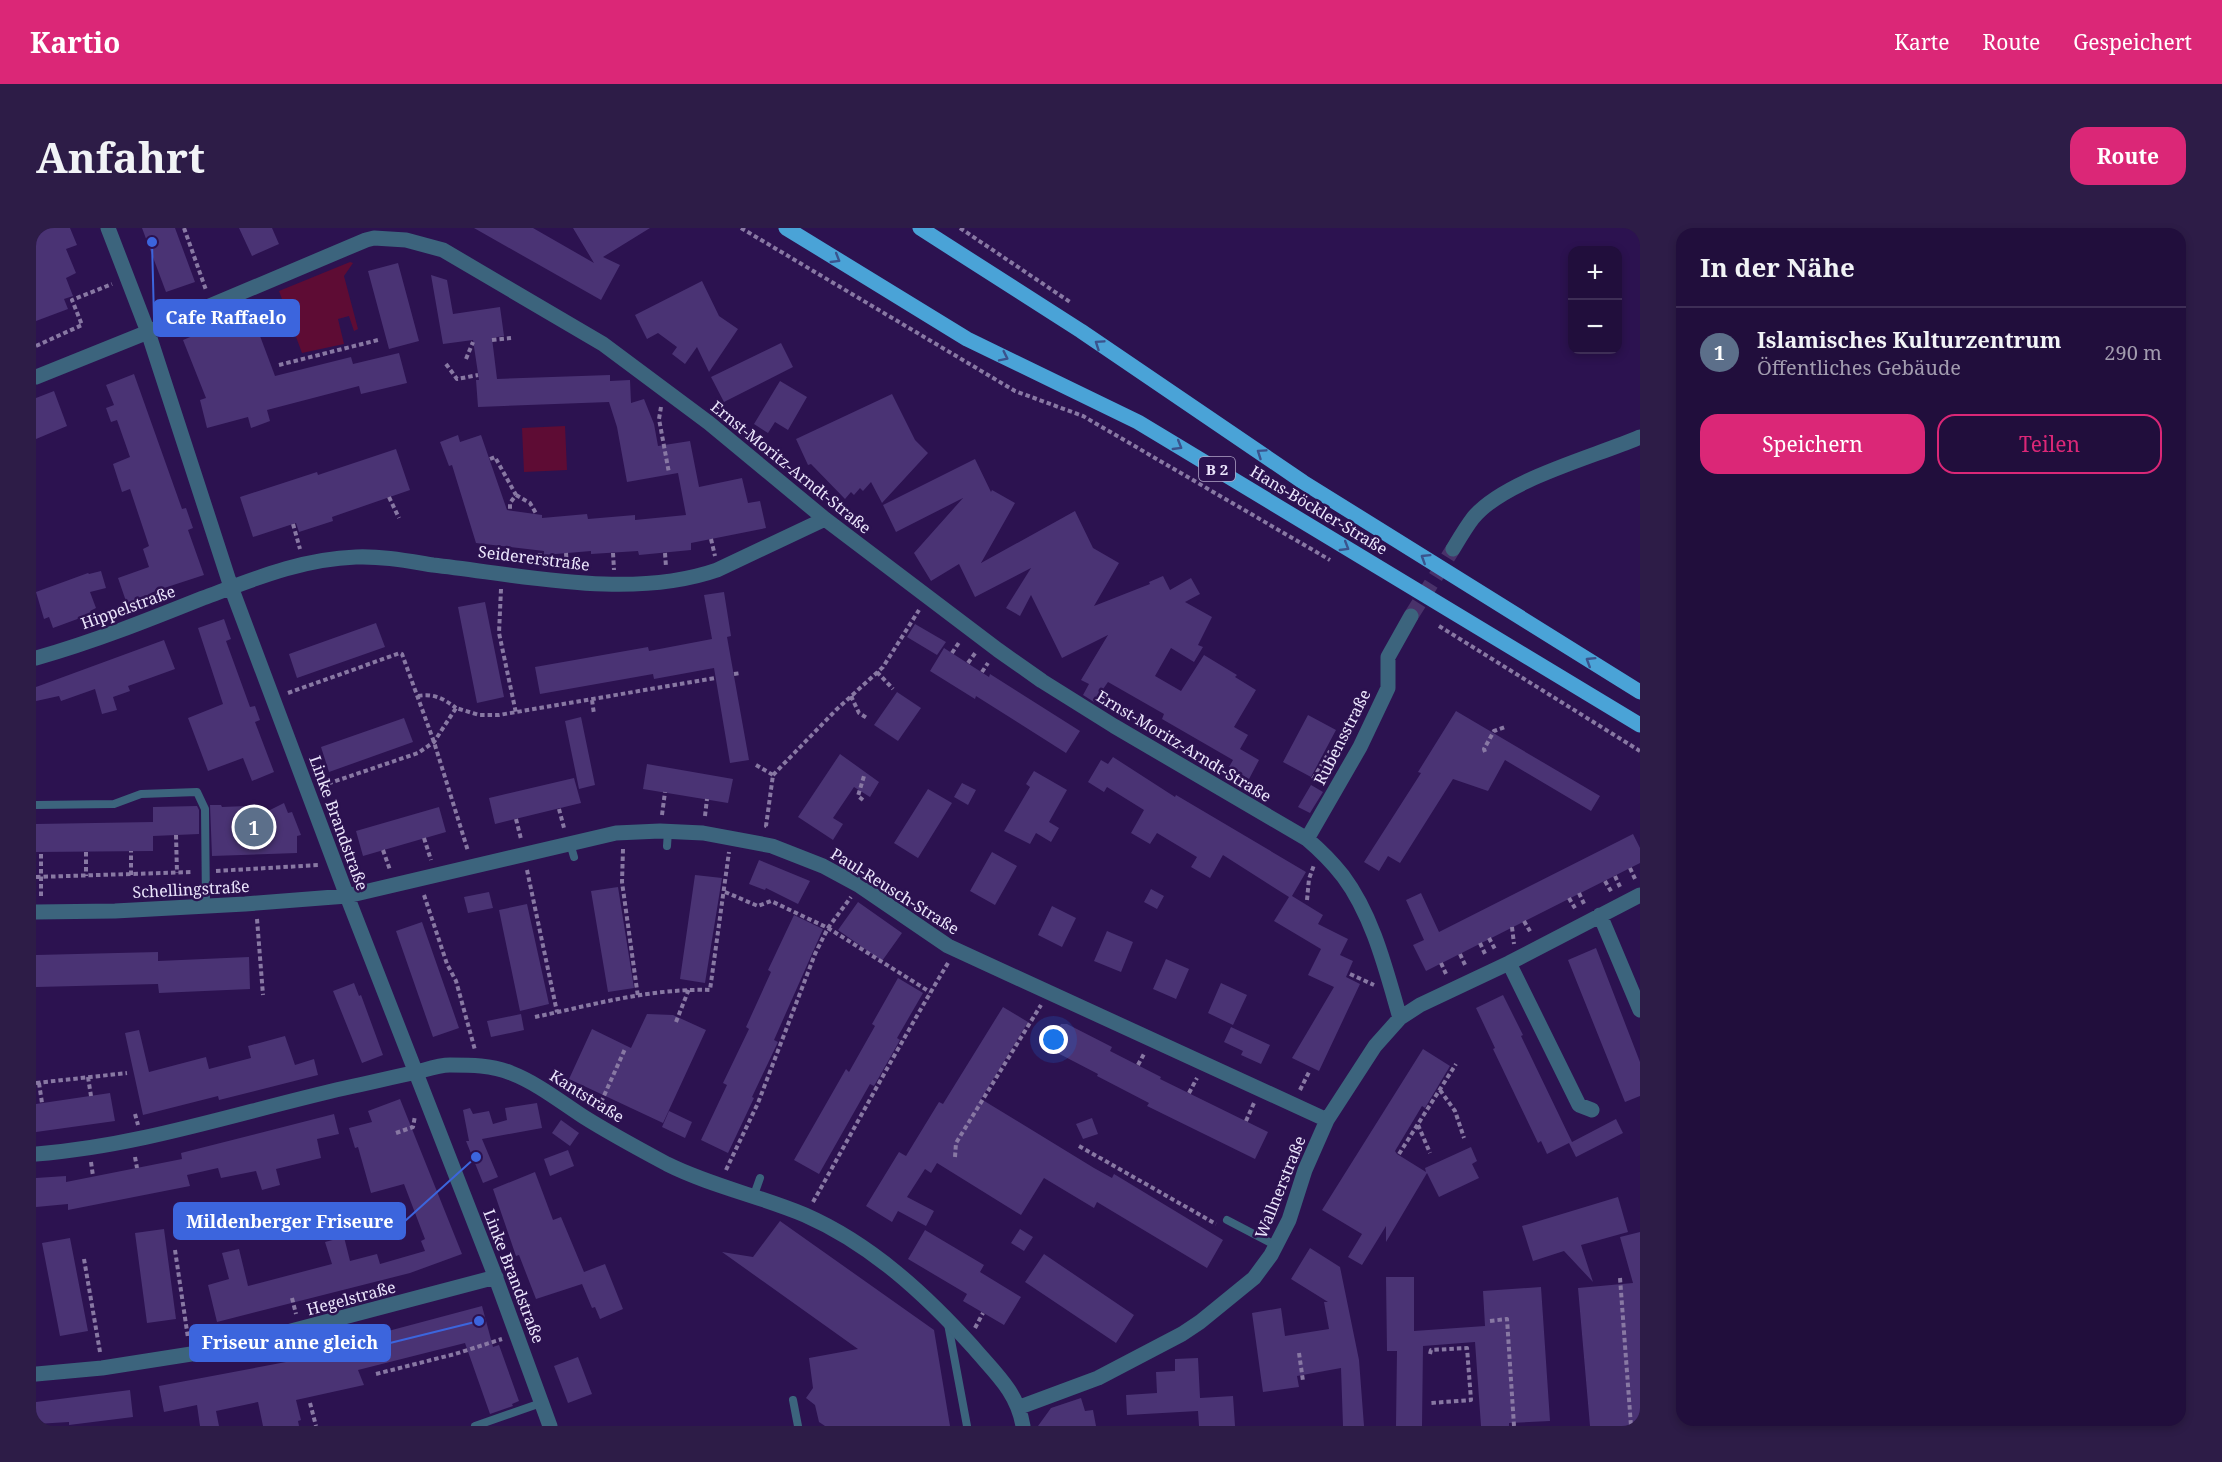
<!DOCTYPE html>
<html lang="de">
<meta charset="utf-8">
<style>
:root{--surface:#210e3c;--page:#2d1c47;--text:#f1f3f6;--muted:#a29caf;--line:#3e2e56;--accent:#db2777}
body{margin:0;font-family:"Noto Serif",serif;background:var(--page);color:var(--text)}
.controls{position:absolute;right:18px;top:18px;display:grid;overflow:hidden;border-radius:12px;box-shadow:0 3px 9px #0003}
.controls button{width:54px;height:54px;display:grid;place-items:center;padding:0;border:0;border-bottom:2px solid var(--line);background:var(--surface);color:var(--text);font:30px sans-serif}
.you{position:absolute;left:1018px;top:812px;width:21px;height:21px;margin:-15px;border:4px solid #fff;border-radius:50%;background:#1a73e8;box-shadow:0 0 0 9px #1a73e833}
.badge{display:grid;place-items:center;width:39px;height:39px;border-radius:50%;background:var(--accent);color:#fff;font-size:20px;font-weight:700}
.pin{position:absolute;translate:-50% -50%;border:3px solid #fff;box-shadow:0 2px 6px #0006}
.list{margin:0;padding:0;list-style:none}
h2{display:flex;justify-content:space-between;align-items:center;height:78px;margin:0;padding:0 24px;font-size:26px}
h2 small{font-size:20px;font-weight:400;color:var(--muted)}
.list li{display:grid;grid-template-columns:39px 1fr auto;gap:18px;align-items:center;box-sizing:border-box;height:90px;padding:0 24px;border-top:2px solid var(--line)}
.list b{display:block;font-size:22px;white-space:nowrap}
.list p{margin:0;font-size:20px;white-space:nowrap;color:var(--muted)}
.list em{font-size:20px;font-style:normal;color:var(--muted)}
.actions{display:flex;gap:12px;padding:18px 24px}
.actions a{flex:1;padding:14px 0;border:2px solid var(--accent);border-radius:18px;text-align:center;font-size:21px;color:var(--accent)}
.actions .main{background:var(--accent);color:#fff}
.map{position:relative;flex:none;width:1604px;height:1198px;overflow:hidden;border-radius:18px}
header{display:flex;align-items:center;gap:36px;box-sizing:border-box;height:84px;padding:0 30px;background:var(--accent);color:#fff}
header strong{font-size:28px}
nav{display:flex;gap:33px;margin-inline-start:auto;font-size:21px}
.intro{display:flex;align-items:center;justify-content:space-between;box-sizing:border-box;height:144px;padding:0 36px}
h1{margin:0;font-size:42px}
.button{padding:15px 27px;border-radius:18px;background:var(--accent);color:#fff;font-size:21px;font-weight:700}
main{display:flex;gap:36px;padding:0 36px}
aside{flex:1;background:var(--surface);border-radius:18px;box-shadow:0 3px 9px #0003}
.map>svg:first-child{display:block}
</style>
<header>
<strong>Kartio</strong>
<nav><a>Karte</a><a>Route</a><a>Gespeichert</a></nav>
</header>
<div class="intro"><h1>Anfahrt</h1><a class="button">Route</a></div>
<main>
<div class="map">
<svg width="1604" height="1198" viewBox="0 0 1604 1198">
<rect width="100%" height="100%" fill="#2c1250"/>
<path fill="#5e0c34" d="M314,34L317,35L308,48L322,101L318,103L313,88L302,91L308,116L266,125L243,63Z
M529,198L531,242L488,244L486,200Z"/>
<path fill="#4a3374" d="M0,0H34L41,17L30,21L40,45L30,50L37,68L28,71L32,81L0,93Z
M106,0H139L159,54L130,64Z
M203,0H236L243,16L216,28Z
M438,0H497L558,35L537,0H614L567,29L584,37L565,72Z
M362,35L383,113L353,121L332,43Z
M395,47L411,52L417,86L464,79L468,108L456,110L461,151L574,147V153L594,152L595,175L608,171L618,196L622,218L654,213L663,259L706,250L712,275L724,273L730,300L655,315V322L603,327L602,323L555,326V323L508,327V323L440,315L416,237L413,238L404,214L422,207L424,214L445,207L471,282L506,287V290L551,286L552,291L599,287V292L650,287L642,245L591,254L581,199L573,174L442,179L440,152H443L437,112L407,116Z
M666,53L683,88L702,101L673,144L661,119L649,136L636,126L641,119L622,105L611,111L599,87Z
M215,84L239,148L315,129L317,136L363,125L371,155L325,166L323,158L231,182L234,193L215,200L212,189L171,200L164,172L170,170L147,112Z
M745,115L757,139L688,174L675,149Z
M98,146L146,281L150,280L157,300L152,302L168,347L122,362L115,365L117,370L92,379L82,350L113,339L107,321L113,318L94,261L86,264L77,236L94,229L81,192L75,194L70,180L78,177L70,157Z
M744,153L771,169L752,202L739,194L732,205L718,196Z
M18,163L31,198L0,211V170Z
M856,166L879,212L892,225L846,275L835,254L827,263L824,260L818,267L815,264L809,271L775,236L772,237L760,211Z
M360,221L374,262L296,289L297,293L263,304L260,295L217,309L204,269L281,244L282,247Z
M939,231L955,264L956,262L979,275L945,335L1039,283L1057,320L1083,335L1058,378L1114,356L1113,354L1127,348L1134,362L1155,350L1164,366L1149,374L1176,389L1162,417L1167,419L1158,434L1135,420L1119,448L1145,463L1168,427L1201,447L1199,449L1220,462L1198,499L1212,507L1204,521L1223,532L1213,551L1193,539L1197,532L1126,491L1128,486L1072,454L1058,474L1047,467L1053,456L1045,452L1072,407L1026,430L995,367L984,388L970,380L995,340L939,369L923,336L895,353L878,325L927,270L860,304L847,277Z
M65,343L70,360L54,364L60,380L54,383L55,386L17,400L13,389L8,391L0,364L52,345L53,346Z
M688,364L695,408L691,409L713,532L694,535L678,440L618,451L617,446L504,466L499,439L612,419L613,423L676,411L668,367Z
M449,374L468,469L441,475L422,379Z
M188,391L195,411L190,413L214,479L219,478L224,492L219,494L238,544L216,553L207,530L172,543L152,490L187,476L162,400Z
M340,395L349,419L261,450L253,426Z
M879,396L910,414L901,427L871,409Z
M128,412L139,441L92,458L94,463L77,469L81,482L66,486L59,461L25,473L23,468L0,473V459Z
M908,420L953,449L954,446L1044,503L1030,525L940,468L939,471L894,443Z
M861,464L885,480L862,513L838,497Z
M1420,483L1564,568L1555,583L1469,532L1452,563L1417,551L1364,635L1352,628L1343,643L1328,634L1385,545L1382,544Z
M1272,487L1300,502L1275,549L1247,534Z
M545,489L559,557L543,561L529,493Z
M368,490L377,514L293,544L285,519Z
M804,526L843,554L834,569L818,559L797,590L807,596L797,612L762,589Z
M1077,529L1139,569L1140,567L1270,644L1256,668L1287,687L1282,696L1312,711L1304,727L1317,733L1310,749L1324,756L1283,843L1256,830L1298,759L1272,747L1285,721L1238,693L1253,669L1187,627L1174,650L1155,639L1161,629L1121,605L1114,616L1095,605L1108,582L1071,559L1068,564L1052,554L1065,532L1072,536Z
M611,536L697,551L692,575L607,561Z
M998,543L1031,562L1013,594L1023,600L1015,614L1000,605L994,616L968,603L994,559L990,556Z
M538,550L545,575L459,596L453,570Z
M926,555L940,562L932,577L918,569Z
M1275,557L1287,564L1274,585L1262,579Z
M892,561L916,575L882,630L858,615Z
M248,575L252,585L256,584L265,607L261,608V625L176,628L174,577H185L186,579L211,578L212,593Z
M161,578L163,582V606L117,608V623L0,624V596L117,594V606V579Z
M403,579L410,604L327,628L320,603Z
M1597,606L1604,620V635L1390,743L1377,717L1388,712L1370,672L1385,665L1403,704Z
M956,624L981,638L959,677L934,663Z
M723,632L774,653L762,676L730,660L729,662L713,656Z
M659,647L686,650L669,755L644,751Z
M582,659L598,760L572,764L555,663Z
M1115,661L1128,668L1121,681L1108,674Z
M453,664L457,680L432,685L428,669Z
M822,674L866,705L846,733L802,702Z
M491,676L513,776L484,783L463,682Z
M1016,678L1040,690L1026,719L1002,707Z
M758,687L787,701L738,812L742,814L716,869L718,870L692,925L665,912L691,857L687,855L713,801L710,799L735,744L732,742Z
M386,694L423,800L397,809L360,703Z
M1071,703L1097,714L1085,744L1058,733Z
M1560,720L1604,834V868L1589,874L1532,732Z
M122,724V733L213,729L214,761L123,765L122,756L0,759V727Z
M1130,731L1153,741L1140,771L1117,761Z
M862,750L887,765L861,810L864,812L838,858L834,856L783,946L758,932L810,841L813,844L839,798L836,796Z
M318,755L323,768L325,767L347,827L326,835L297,763Z
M1185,755L1211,767L1197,797L1172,785Z
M1467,767L1487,807L1485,808L1536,914L1580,891L1587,905L1540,929L1533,915L1511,926L1505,913L1502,915L1457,821L1459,820L1440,780Z
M967,779L992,794L945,871L1058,940L1076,950L1078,946L1187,1012L1171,1040L1061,974L1058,980L1008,950L985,987L901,935L895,945L889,941L871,969L898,983L890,998L862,983L856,994L830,978L863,924L870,928L903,874L907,876Z
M485,786L488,802L455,809L451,793Z
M611,786L637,787L670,802L627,895L533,851L556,801L595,820Z
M1025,796H1031L1076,819L1074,823L1125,849L1124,851L1232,904L1219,931L1111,878L1113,875L1061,848L1062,846L1012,820Z
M1195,799L1234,817L1225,836L1205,827L1207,823L1188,814Z
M103,802L113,844L170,829L173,841L215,830L212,818L249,808L259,837L278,831L282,847L183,872L182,868L107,887L89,805Z
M1387,821L1414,838L1389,880L1386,878L1359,923L1361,926L1390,944L1389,940L1435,919L1441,933L1436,936L1443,950L1403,969L1391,945L1350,1014V998L1326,1037L1312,1029L1326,1006L1286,982Z
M74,865L79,893L0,904V876Z
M364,871L426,1026L374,1045L181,1094L172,1057L193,1051L186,1025L203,1021L212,1058L296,1036L289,1014L308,1009L314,1033L341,1026L344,1036L389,1023L385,1013L389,1011L368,956L335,965L322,919L319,920L313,900L336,894L332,883Z
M501,875L506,900L446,911L462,949L447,955L430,913H433L427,882L434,880L437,886L453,883L457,896L471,892L469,880Z
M633,883L656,894L649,910L626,899Z
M298,886L303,906L281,911L285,930L240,941L244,957L226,962L220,943L185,950L182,940L151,947L154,958L32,982V976L0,979V950L30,948V954L146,931L145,925Z
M1056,890L1062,906L1047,911L1040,896Z
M525,892L543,905L534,918L516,905Z
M532,922L538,938L514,948L508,931Z
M499,944L517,992L525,989L548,1044L569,1036L587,1081L564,1091L559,1079L556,1080L546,1056L500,1071L483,1027L480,1028L457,961Z
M1582,969L1592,1004L1545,1017L1557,1054L1528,1023L1497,1033L1486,998Z
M744,993L898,1102L914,1198H789L783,1194L779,1177L770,1170L777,1160L773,1130L822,1121L686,1024L717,1029Z
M128,1001L140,1091L111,1095L99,1005Z
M984,1001L997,1009L988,1023L975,1015Z
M889,1002L948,1037L944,1044L985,1069L968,1097L927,1073L931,1066L872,1031Z
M1604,1004V1198H1554L1542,1060L1597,1055L1584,1009Z
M34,1010L52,1103L24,1108L6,1015Z
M1274,1020L1304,1039L1323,1132L1328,1198H1307L1305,1140L1261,1148L1263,1159L1227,1164L1216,1085L1245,1080L1249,1108L1293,1101L1288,1074H1292L1255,1051Z
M1008,1026L1098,1087L1080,1115L989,1054Z
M1350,1049H1378V1103L1449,1098L1447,1063L1505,1059L1514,1193L1473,1195V1198H1445L1439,1114L1387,1118L1386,1198H1360L1361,1123H1351Z
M446,1078L457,1119L463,1117L483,1173L476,1176L477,1178L454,1186L429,1115L322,1142L328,1157L260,1172L265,1192L262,1193L263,1198H227L222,1174L180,1183L183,1198H164L161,1177L128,1184L123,1158L314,1122L311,1114Z
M542,1129L556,1166L532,1175L518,1138Z
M1162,1130L1164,1170L1197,1168L1199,1198H1163L1162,1183L1091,1187L1090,1167L1121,1165L1120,1144L1139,1143V1131Z
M94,1162L97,1189L33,1197V1194L0,1196V1174Z
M1045,1170L1049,1183L1057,1182L1060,1198H1002L1015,1180Z"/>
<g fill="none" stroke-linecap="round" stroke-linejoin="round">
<path stroke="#49326a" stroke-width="15" stroke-dasharray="15 8" stroke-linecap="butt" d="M1375,388L1417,321"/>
<path stroke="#8878a3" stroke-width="4" stroke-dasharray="4.5 3" stroke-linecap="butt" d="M148,0L170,62
M705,0L979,163L1047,188L1294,332
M924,0L1034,74
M456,112L475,110
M0,118L46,97L36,72L76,56
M430,131L437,114
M410,136L421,151L442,147
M243,137L342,112
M625,179L623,191L633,245
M454,231L459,229L480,267L474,275V283
M480,267L494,275L501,287
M353,269L363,290
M257,296L264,321
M675,311L679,328
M530,325L531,339
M577,325L578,342
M629,325L630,339
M503,337L504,323
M465,361L463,405L480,485
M1403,398L1604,523
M916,425L924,413
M932,435L940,424
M841,444L857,461
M946,444L952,435
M698,446L705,445
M252,465L364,425L366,426L398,514L432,623
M382,468C398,465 408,471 420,480
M815,468L823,485L831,490
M556,472L558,486
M1449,524L1448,521L1458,503L1469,499
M720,537L737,547L730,598L733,600
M737,547L800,482L847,439L883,382
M1277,551L1294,523
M285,558L382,525L398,514L420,480L443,487H463L679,450
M827,572L822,568L828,548
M523,581L528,600
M626,587L629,564
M669,588L671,571
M480,591L485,611
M140,607L141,645
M388,610L395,632
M587,621L586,654L602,769
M347,622L354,642
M50,624V648
M1594,640L1600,653
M491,642L521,784
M180,643L283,637
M95,647V623
M1579,648L1585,661
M0,649L157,644
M1569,653L1576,665
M689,664L722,678L735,673L792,700L894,764
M1543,665L1549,678
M388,667L411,736L420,753L439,822
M5,668V624
M1533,670L1540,682
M1271,672L1273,651L1278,637
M221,691L227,767
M1488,693L1495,705
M1476,699L1478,716
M1453,710L1460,723
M1444,715L1450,728
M1424,726L1430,739
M1405,735L1411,748
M1314,746L1338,757
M499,789C556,777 616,760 674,762L693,624
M640,794L653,761
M1102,837L1109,824
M52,849L55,868
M0,855L91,845
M3,855L6,875
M1264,862L1273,844
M1404,862L1419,883L1428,910
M1153,865L1161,850
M562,881L589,821
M99,886L102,897
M1210,893L1218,875
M1382,897L1394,925
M360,905L377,899L379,888
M1043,918L1180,996
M1363,926L1420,836
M99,929L101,940
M919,929L920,915L1005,777
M55,934L57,948
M690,942L722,875L779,726L792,700L815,669
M777,974C822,894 865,813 912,735
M139,1022L152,1110
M48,1031L64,1124
M1584,1050L1595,1198
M256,1070L260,1086
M1454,1093L1471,1091L1478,1198
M939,1100L947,1085
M1263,1125L1267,1153
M1394,1126L1395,1122L1431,1120L1435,1172L1395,1175
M340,1146L419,1126L466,1111
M274,1175L280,1198"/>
<path stroke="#3c647d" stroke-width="8" d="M0,577L78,576L105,566L161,564L169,581L170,678
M534,615L538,629
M631,618L632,603
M718,967L724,950
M1191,992L1241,1018
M912,1096L931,1198
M757,1172L762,1198
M439,1198L505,1175"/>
<path stroke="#3c647d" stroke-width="15" d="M72,0L112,104L195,359L311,668L458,1045L514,1198
M0,149L112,104L330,12L338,10L370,12L407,22L567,116L673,195L789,291L962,422L1006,453L1078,498L1271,611C1284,622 1296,634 1307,648C1337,688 1350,742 1364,790
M1417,321C1423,311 1430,299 1437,290C1468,252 1558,229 1604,209
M0,430C57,414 112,392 167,370C218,351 265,331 320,329C346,328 372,333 397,337C486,347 595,372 681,342L789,291
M1271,611L1324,519L1352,460V429L1375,388
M0,684L79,683L209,676L311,668L580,605L624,603L667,605L736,618L787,638L824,658L912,718L1291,892
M1564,687L1604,782
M1473,735L1543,877L1556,882
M0,926C105,918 207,883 309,860C333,855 357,849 381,844C392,841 403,837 414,837C434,837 456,837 475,845C501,855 525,874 548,889C575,906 603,921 631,936C675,958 724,968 769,987C835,1016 889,1066 937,1119C959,1145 981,1163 987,1198
M0,1146L66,1140L187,1121L460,1049
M984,1179L1062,1150L1146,1106L1164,1094L1218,1050L1235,1027L1253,992L1269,942L1291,892L1339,818L1364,790L1384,777L1473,735L1604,667"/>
<path stroke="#4aa3d7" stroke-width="15" d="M750,0L931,111L1102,194L1604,497
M884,0L1045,103L1267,254L1604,464"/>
</g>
<defs><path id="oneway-chevron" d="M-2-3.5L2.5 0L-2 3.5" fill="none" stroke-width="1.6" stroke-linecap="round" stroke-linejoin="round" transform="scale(1.5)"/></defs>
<g stroke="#3a538d">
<use href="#oneway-chevron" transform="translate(800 31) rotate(31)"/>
<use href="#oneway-chevron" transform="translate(1063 116) rotate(-146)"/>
<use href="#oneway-chevron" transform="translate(968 129) rotate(26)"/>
<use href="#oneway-chevron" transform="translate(1142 218) rotate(31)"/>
<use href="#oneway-chevron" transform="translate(1225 225) rotate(-146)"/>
<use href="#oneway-chevron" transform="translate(1309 319) rotate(31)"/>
<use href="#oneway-chevron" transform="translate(1389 330) rotate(-148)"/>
<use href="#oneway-chevron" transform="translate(1554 433) rotate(-148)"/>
</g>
<g text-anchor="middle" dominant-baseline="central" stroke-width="5" stroke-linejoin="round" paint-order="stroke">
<rect fill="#2c1250" stroke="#b2a6c8" stroke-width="1.5" x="1163" y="229" width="36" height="24" rx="4.5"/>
<g font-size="15" font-weight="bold" fill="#ebe5fc">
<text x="1181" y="241">B 2</text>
</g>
<g font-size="16" fill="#ebe5fc" stroke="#2c1250">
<text transform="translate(755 239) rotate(39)">Ernst-Moritz-Arndt-Straße</text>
<text transform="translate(1283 282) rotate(31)">Hans-Böckler-Straße</text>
<text transform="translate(498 330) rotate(7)">Seidererstraße</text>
<text transform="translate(92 379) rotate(-20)">Hippelstraße</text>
<text transform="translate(1306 509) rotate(-63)">Rubensstraße</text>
<text transform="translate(1148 518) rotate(31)">Ernst-Moritz-Arndt-Straße</text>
<text transform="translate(303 595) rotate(70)">Linke Brandstraße</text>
<text transform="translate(155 661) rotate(-3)">Schellingstraße</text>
<text transform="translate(859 663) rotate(32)">Paul-Reusch-Straße</text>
<text transform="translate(551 868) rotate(32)">Kantstraße</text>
<text transform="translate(1244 959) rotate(-68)">Wallnerstraße</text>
<text transform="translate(478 1048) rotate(69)">Linke Brandstraße</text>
<text transform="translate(315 1070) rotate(-15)">Hegelstraße</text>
</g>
</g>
<path fill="none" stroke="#3c65dd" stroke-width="2" d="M116 14L118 90M440 929L369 993M443 1093L354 1115"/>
<g fill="#3c65dd" stroke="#2c1250" stroke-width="2">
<circle cx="116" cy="14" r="6"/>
<circle cx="440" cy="929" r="6"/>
<circle cx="443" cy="1093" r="6"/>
</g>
<g fill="#3c65dd" stroke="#3c65dd" stroke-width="2">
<rect x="118" y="72" width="145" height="36" rx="6"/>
<rect x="138" y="975" width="231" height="36" rx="6"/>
<rect x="154" y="1097" width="200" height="36" rx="6"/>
</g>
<g font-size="18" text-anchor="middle" font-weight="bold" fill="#fff">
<text x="190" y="96">Cafe Raffaelo</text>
<text x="254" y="1000">Mildenberger Friseure</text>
<text x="254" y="1121">Friseur anne gleich</text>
</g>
</svg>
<div class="controls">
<button>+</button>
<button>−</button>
</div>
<div class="you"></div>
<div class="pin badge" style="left:218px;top:599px;background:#5c6f8a">1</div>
</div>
<aside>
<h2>In der Nähe<small></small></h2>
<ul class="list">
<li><span class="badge" style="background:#5c6f8a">1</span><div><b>Islamisches Kulturzentrum</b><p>Öffentliches Gebäude</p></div><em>290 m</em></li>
</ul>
<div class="actions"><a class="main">Speichern</a><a>Teilen</a></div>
</aside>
</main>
